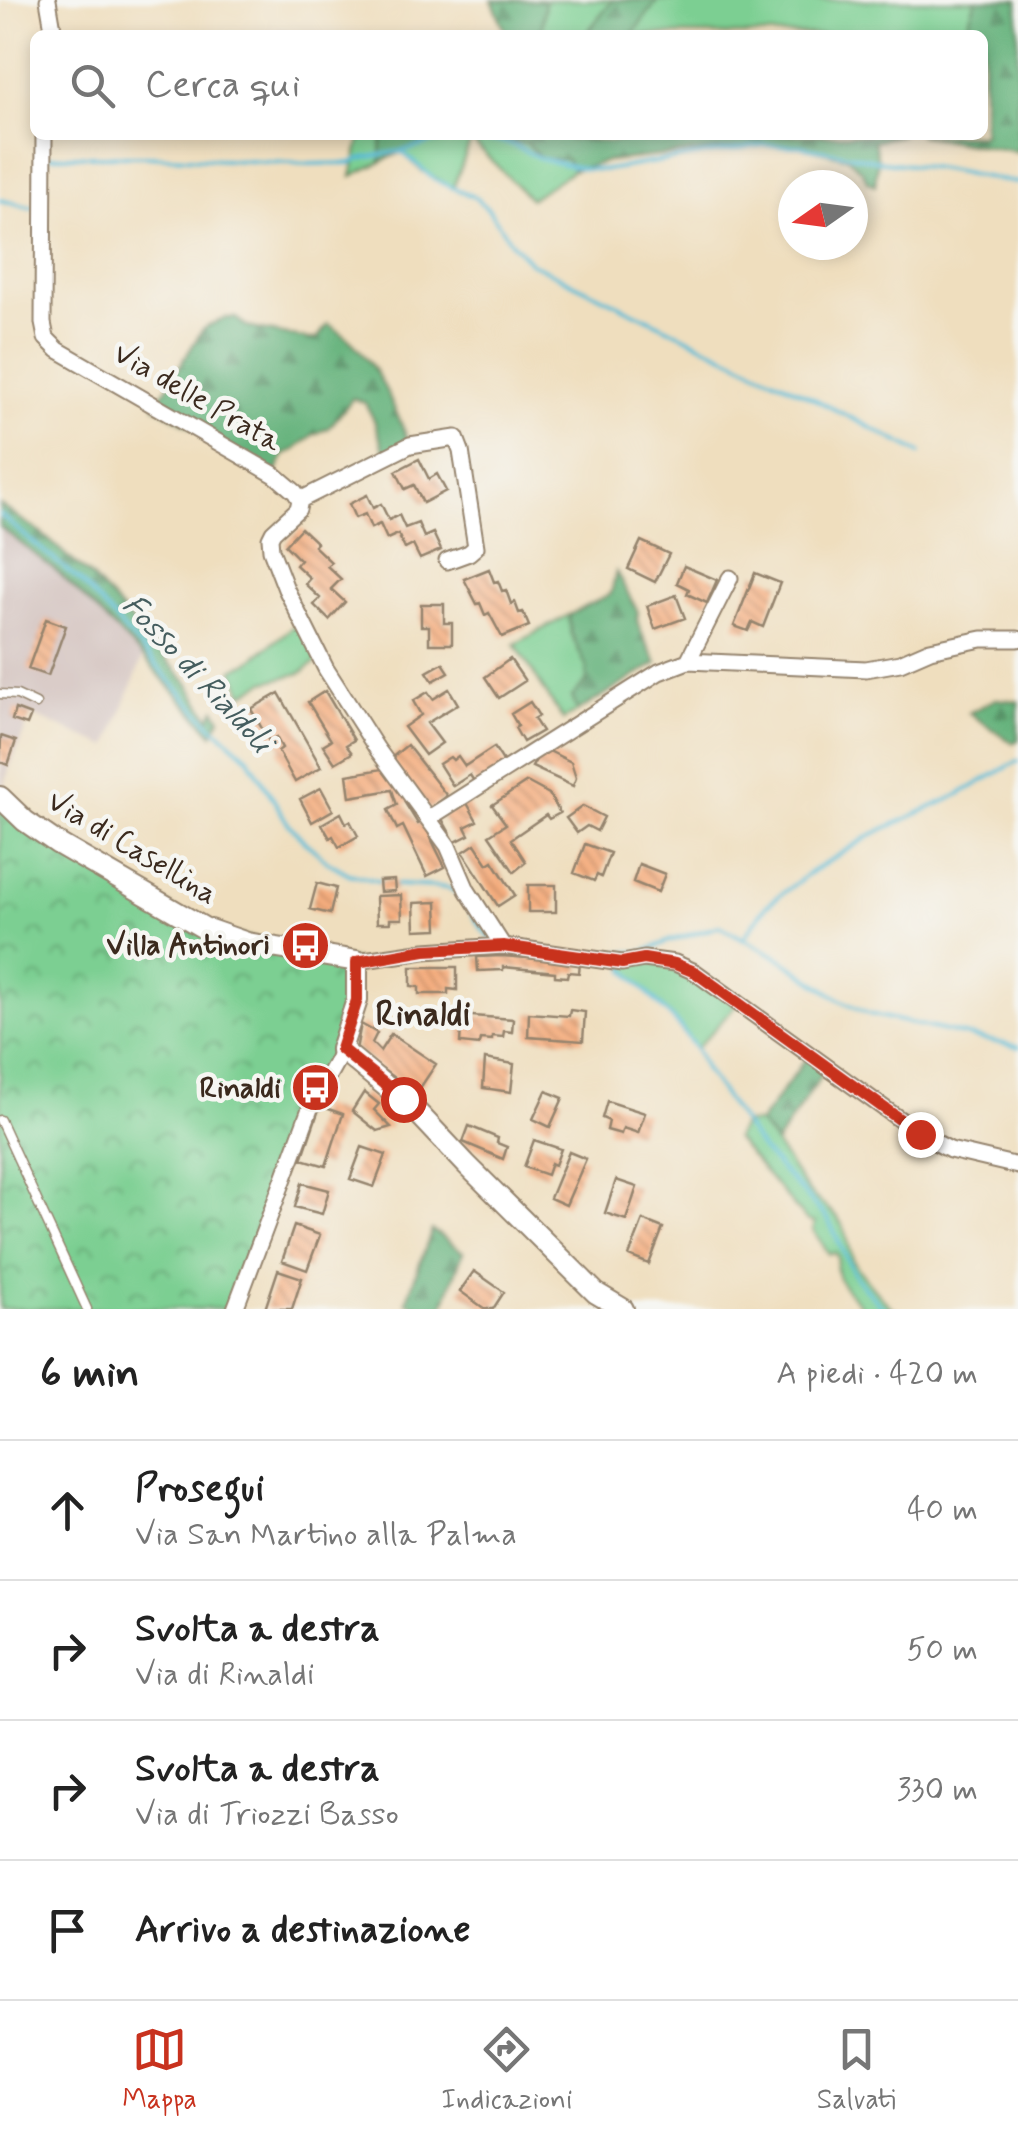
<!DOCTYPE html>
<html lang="it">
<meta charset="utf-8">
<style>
:root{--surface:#fff;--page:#f6f6f6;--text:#222;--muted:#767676;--line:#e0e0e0;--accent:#c8321e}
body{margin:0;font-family:Mynerve,sans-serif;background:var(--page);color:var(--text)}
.compass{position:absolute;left:778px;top:170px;width:90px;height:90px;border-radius:50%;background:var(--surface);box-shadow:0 5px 15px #0003;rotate:256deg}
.stop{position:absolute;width:30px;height:30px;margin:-22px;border:8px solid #c8321e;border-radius:50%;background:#fff}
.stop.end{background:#c8321e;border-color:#fff;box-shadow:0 2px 10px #0008}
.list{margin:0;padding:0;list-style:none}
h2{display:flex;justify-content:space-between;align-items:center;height:130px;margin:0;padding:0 40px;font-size:42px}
h2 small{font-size:32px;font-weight:400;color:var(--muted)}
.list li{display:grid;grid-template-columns:65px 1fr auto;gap:30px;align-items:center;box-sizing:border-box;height:140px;padding:0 40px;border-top:2px solid var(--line)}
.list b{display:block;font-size:38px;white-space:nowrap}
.list p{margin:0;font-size:32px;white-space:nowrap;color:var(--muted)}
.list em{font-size:32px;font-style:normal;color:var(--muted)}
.icon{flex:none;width:55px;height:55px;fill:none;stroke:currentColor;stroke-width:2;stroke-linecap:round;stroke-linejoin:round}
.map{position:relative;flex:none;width:1018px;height:1309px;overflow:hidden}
.search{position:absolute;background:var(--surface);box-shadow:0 5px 15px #0003;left:30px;right:30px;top:30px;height:110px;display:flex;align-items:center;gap:25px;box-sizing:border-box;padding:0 35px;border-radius:15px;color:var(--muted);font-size:38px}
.sheet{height:690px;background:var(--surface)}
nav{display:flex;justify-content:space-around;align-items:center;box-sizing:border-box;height:140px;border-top:2px solid var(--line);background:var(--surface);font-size:28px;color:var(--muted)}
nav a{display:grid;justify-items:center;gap:5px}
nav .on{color:var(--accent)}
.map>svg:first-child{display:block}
</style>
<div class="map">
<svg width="1018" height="1309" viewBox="0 0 1018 1309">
<defs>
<pattern id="forest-firs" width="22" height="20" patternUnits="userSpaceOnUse" patternTransform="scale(2.5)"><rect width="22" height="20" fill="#65b27c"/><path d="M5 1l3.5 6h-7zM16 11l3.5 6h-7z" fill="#549165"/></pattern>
<pattern id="park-crowns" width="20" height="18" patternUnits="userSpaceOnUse" patternTransform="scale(2.5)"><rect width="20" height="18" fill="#7ccf92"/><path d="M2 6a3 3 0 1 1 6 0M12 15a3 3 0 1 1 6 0" fill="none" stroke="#67a877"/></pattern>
<pattern id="building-back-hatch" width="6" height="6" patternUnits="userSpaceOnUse" patternTransform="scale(2.5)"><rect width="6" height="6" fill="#f5ad7e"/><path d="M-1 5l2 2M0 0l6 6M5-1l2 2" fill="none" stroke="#c88d67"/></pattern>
</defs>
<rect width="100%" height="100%" fill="#f6f6f2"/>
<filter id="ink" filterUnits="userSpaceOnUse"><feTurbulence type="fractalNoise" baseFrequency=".01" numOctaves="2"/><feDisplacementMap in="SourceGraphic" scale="20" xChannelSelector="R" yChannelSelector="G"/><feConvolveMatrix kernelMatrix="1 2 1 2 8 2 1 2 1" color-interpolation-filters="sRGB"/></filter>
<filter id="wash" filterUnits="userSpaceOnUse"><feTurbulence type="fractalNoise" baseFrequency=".0048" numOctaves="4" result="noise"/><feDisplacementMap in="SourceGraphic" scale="40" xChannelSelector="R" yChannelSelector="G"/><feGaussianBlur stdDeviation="2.25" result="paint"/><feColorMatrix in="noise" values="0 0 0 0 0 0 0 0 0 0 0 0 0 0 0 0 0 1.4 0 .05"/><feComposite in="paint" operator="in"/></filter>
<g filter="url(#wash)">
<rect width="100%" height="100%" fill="#efdebe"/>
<path fill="#d1c0bc" d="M0,527L60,574L143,657L108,747L31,715L9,770L1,798Z"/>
<path fill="#7ccf92" stroke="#5c7c58" stroke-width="2.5" d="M535,0H613L585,35H541L545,2Z
M658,0H976L964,35H632Z
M361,135H382L381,162L352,176Z
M471,139L527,143L542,159H566L573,170L530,199L471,140L453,188L422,171L401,151L439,140Z
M569,615L571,633L587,668V681L572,697L578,711L563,720L515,644Z
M301,620L320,659L301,673L265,682L243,694L233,670L248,663Z
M622,963H675L738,1003L696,1049L669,1014L626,970Z
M743,1123H759C776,1143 789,1165 804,1186C813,1199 828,1207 838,1218C847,1229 849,1249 854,1262C859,1272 885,1303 894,1309H863C852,1291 831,1283 838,1259L836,1253L829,1254L813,1230L815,1223L806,1220L735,1138Z"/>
<path fill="url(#forest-firs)" stroke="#506e4d" stroke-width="2.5" d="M492,0L545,1L541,35H507Z
M613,0H658L632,35H585Z
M976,0H1018V152L918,135H983V35H964Z
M382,135H569V140L588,139L611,142L660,135H902L874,141L878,160L875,185L867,181L862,171L847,158L800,146L763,145L608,161L574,170L566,159H542L527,143C472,139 432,134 381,162Z
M224,318H236L247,327L308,339H317L328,324C373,350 391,399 410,445L386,457L374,420L365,403L353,398L329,428L314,434L295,450L285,454L275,475L155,406L203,329Z
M0,505L41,533L91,577L188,683L210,718L215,709L221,718L213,734L143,657L60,574L0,527Z
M616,572L638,612L637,620L644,639L657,663L578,711L572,697L587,681V668L571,633L569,615L611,594Z
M996,699L1018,701V740L1013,743L969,713Z
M809,1054L827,1067L776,1143L759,1123Z
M432,1230L463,1252L442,1309H414L415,1305L406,1302Z"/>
<path fill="url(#park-crowns)" stroke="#5c7c58" stroke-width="2.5" d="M0,797L204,928L357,961L341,1049L298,1114L230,1309H0Z"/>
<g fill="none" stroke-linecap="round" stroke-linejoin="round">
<path stroke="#58bcd6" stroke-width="4" d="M401,151L435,180L476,198L488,209L511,242L531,263L785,384L920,453
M49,156H147L309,164L351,163L359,159L411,149L439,140L471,139L500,141L513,145L542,159L585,169L606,170L763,145L800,146L885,162L936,168L1018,183
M0,200L29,207H41
M0,515L79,580L210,724L248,757L287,822L304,841L328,862L349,874L383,882
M392,884C409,887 437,885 450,889C466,894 476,928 492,939
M743,939L766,906L808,874L873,834L956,796L1018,761
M600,953L643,952L669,941L720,926L783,960L839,999L869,1014L1018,1047
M626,965V970L680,1027L696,1049L706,1071L762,1150L828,1219L856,1278L884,1309"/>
</g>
<g id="blocks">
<path fill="url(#building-back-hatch)" d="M419,459L429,479L437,474L446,491L423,503L414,485L405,489L396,471Z
M367,495L373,508L381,504L389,520L399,515L405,528L418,523L424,537L433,533L441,550L420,559L413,545L405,549L398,534L387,539L380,524L371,528L365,514L355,518L349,504Z
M301,528L317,543L314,546L331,562L327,566L341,579L331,589L345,602L329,620L314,605L320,598L305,584L310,578L296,565L300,560L285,545Z
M641,541L669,554L655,582L628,569Z
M684,566L717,580L707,603L687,594L689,589L677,583Z
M489,569L494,582L498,581L502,591L506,590L511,604L515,602L519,613L523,612L529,626L502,637L489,613L485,615L480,603L477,604L464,579Z
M755,573L780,583L763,627L752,622L748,631L734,626Z
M676,595L685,618L655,629L647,606Z
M421,604H444V623H452V644H429V626H421Z
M46,619L66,626L48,676L28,669Z
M510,659L525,681L499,698L485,677Z
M443,663L449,672L433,681L427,672Z
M449,689L458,704L427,723L442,743L425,755L404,727L421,715L413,701L428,692L433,699Z
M325,691L354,740L346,745L352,753L335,763L323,745L331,740L308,702Z
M279,693L321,767L295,782L278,751L282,748L276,737L269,741L251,709Z
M530,702L539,716L534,719L542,731L523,742L515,728L518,726L511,714Z
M15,709L31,715L27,725L12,720Z
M1,736L16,741L8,765L0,762Z
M407,745L447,796L429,810L390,759Z
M494,747L507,767L477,786L470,775L453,786L439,764L450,757L453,760L458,756L465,766Z
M549,751L571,762L576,778L573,786L532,767L537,758Z
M388,768L411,802L405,803L418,824L423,822L445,867L427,876L403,826L397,829L388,810L397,805L392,790L350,797L347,775Z
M527,782L549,794L560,813L549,819L546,815L511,839L526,862L514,872L489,835L506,824L492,805Z
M321,788L333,810L312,822L300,799Z
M467,803L477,821L465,827L469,835L455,842L441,817Z
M583,806L604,817L597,831L587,826L577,833L566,818Z
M341,813L346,823L350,821L358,836L339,847L333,836L330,838L322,824Z
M475,844L488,864L493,861L515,895L498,906L463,852Z
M585,844L610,853L601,877L597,875L594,881L574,873Z
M639,864L665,874L658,892L633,882Z
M394,880L395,891L380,892L379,881Z
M317,883L336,888L330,914L310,909Z
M528,885H556V912H528Z
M401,895L402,919H390V923H377L376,896Z
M437,902L438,929L415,930L414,903Z
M502,956L580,962L579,973L568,972L567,977L555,976V972L503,967V970L478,971L477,957Z
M411,967H457V990L448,989V994H419V987L411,986Z
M570,1010L585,1012L583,1041L528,1037L529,1013L569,1016Z
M458,1015L513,1019L512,1032L504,1031L503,1037L492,1036V1040L480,1039L479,1045L460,1043L461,1027L457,1026Z
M361,1024L377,1033L372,1043L380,1051L391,1034L436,1064L416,1094L356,1050Z
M485,1059L514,1064L511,1092L483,1088Z
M546,1091L563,1098L550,1127L533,1119Z
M364,1092L379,1104L374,1110L391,1127L377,1131L352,1111Z
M607,1101L645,1113L638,1133L623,1128L621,1134L607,1130L609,1121L602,1118Z
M320,1106L343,1114L326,1166L302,1159Z
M469,1126L498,1138L497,1143L507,1147L503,1159L463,1142Z
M534,1140L561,1149L555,1165L551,1163L547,1175L524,1167Z
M362,1147L386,1155L374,1187L350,1179Z
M569,1152L586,1159L566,1205L550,1198Z
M616,1180L637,1187L626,1220L605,1213Z
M302,1183L329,1190L322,1214L295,1207Z
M643,1220L663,1228L649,1264L629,1256Z
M294,1226L320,1235L307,1270L282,1261Z
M278,1270L302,1278L292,1309H265Z
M474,1271L504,1292L493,1309H485L460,1291Z"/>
</g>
</g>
<g filter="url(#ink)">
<use href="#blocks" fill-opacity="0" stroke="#95846e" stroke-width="2.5"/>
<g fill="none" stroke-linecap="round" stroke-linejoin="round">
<defs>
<path id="lane" d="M0,694L17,695L36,704
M0,1120L87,1309"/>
<path id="street" d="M48,0L54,35
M44,135L43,323L46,338L58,350L275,475L295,492L300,500L298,509L273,532L270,538L271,550L286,589L326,669L377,749L448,846L467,890L503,946
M300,500L410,445L456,438L461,451L476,547L469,553L447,561
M688,661L730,578
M429,818L659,672L688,661L866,669L900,663L930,650L982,639H1018
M357,961L425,951L503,946L622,963L644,959L675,963L695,972L920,1134L950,1150L1018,1166
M235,1309L311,1106L337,1060L341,1049"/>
<path id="secondary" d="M0,797L25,821L57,843L204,928L247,943L357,961V1000L341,1049L417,1112L466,1164L596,1293L623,1309"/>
</defs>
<use href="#lane" stroke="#95846e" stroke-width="11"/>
<use href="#street" stroke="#95846e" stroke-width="19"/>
<use href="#secondary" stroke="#95846e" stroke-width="24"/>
<use href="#lane" stroke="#fff" stroke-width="8"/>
<use href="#street" stroke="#fff" stroke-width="15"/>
<use href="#secondary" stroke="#fff" stroke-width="20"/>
</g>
</g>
<g fill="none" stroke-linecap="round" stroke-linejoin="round" filter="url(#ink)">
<path stroke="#c8321e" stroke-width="12" d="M403,1099L341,1049L357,1000V962L425,950L503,946L622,963L644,959L675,964L695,972L920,1134"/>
</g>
<defs>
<symbol id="bus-disc" viewBox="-11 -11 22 22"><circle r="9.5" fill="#c8321e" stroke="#f6f6f2"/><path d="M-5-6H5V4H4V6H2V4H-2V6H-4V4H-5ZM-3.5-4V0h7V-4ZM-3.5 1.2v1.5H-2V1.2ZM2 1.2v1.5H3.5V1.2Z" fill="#fff"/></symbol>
</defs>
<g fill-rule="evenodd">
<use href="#bus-disc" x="278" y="918" width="55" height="55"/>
<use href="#bus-disc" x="288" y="1060" width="55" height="55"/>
</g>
<g text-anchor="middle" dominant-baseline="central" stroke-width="9" stroke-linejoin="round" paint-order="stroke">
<g font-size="30" fill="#3b2a1e" stroke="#f6f6f2">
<text transform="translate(197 398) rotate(30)">Via delle Prata</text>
<text transform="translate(132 848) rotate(31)">Via di Casellina</text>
</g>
<g font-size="30" font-weight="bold" fill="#3b2a1e" stroke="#f6f6f2" text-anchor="end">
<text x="270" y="945">Villa Antinori</text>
<text x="281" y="1088">Rinaldi</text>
</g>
<g font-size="32" font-style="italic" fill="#455d5e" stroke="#f6f6f2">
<text transform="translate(197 674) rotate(47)">Fosso di Rialdoli</text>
</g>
<g font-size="35" font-weight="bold" fill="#3b2a1e" stroke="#f6f6f2">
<text x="423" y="1015">Rinaldi</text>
</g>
</g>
</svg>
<svg class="compass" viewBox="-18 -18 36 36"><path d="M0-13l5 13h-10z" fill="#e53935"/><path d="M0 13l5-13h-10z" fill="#767676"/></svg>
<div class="stop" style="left:403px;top:1099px"></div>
<div class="stop end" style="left:920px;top:1134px"></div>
<div class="search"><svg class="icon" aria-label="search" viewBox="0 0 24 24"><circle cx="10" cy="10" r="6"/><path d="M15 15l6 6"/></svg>Cerca qui</div>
</div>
<section class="sheet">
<h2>6 min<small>A piedi · 420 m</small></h2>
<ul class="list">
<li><svg class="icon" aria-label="ahead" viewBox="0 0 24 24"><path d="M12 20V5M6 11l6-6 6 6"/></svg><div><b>Prosegui</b><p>Via San Martino alla Palma</p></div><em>40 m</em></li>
<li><svg class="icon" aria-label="right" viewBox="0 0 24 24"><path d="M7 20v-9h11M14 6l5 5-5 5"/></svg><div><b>Svolta a destra</b><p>Via di Rinaldi</p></div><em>50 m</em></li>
<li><svg class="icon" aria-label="right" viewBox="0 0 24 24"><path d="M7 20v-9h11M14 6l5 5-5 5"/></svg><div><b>Svolta a destra</b><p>Via di Triozzi Basso</p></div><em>330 m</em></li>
<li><svg class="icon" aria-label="arrive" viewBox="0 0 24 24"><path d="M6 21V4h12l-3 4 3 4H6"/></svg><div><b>Arrivo a destinazione</b></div></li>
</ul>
</section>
<nav>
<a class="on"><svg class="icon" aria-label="map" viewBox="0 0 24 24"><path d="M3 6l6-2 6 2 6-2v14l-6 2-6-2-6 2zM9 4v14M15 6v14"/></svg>Mappa</a>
<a><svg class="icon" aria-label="directions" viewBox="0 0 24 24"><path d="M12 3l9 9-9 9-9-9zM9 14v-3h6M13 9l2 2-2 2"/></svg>Indicazioni</a>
<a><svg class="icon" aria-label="saved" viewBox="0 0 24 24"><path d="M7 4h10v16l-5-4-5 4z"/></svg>Salvati</a>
</nav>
